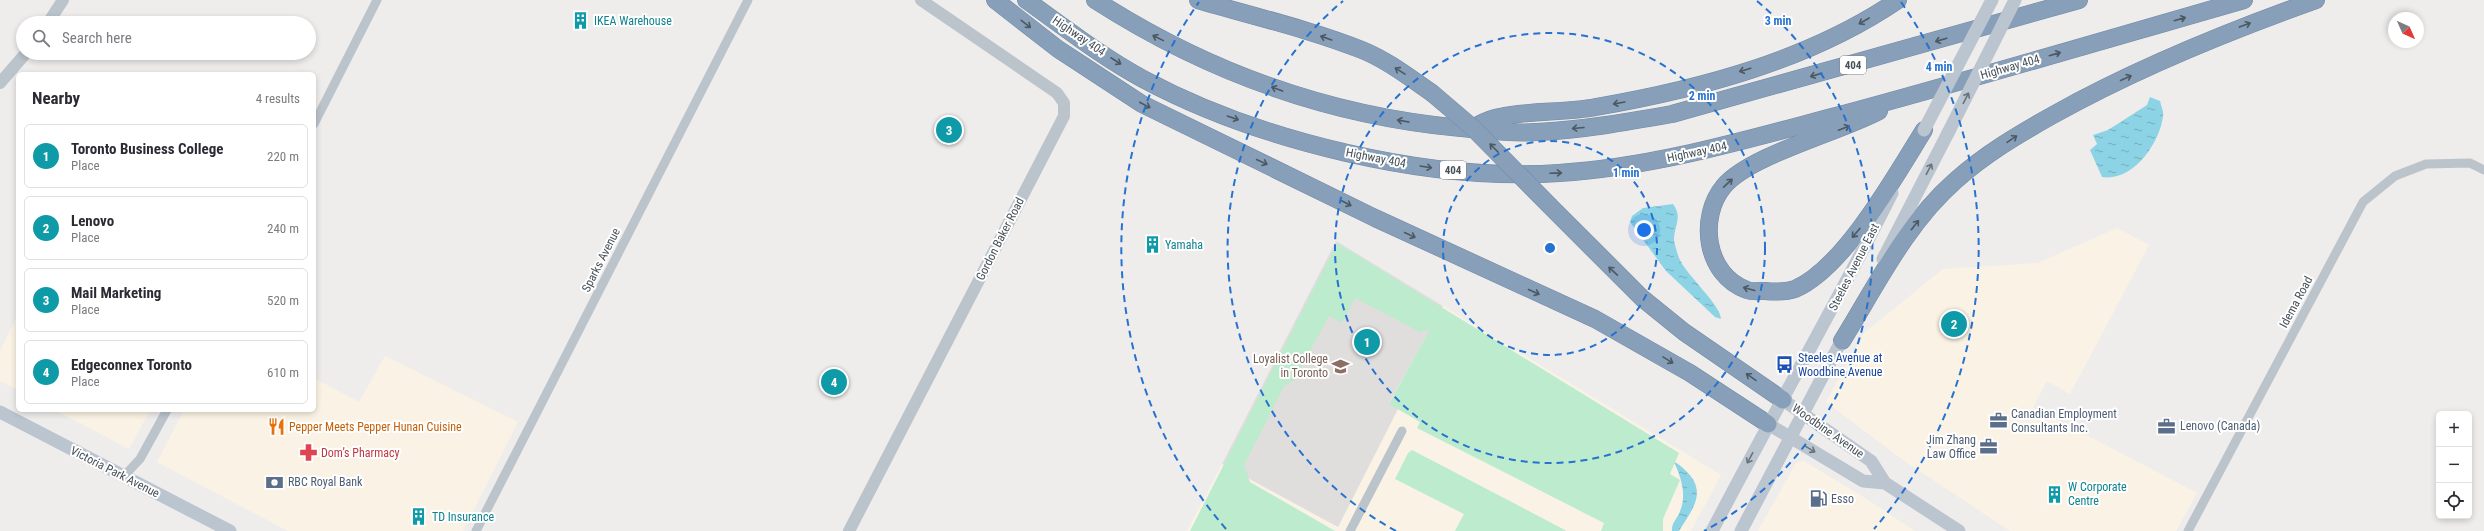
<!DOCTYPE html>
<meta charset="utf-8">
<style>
:root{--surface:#fff;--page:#f2f2f3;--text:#2b2b33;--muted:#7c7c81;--line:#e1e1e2;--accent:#7c3aed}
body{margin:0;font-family:"Roboto Condensed",sans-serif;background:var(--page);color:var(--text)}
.controls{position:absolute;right:12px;bottom:12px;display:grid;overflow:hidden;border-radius:6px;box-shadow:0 2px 6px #0003}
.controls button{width:36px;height:36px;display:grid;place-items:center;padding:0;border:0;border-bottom:1px solid var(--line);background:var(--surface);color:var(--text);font:20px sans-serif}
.compass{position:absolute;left:2388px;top:12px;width:36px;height:36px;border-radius:50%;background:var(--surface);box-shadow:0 2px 6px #0003;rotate:135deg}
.you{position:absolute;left:1644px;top:230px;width:14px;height:14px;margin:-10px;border:3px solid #fff;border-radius:50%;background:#1a73e8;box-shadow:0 0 0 6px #1a73e833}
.badge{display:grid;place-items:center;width:26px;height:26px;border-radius:50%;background:var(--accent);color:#fff;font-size:13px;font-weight:700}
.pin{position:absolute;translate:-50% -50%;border:2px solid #fff;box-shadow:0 1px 4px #0006}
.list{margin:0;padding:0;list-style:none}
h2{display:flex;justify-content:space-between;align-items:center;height:52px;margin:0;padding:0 16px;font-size:17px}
h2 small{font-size:13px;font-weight:400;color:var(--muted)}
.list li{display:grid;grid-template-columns:26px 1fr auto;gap:12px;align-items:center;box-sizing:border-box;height:64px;margin:0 8px 8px;padding:0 8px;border:1px solid var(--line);border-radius:6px}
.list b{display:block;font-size:15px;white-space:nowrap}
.list p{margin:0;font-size:13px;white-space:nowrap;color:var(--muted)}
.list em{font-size:13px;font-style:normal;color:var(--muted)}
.icon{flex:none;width:22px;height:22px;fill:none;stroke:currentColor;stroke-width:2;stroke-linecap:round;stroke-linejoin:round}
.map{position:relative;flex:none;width:2484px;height:531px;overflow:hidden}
.search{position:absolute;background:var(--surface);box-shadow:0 2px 6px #0003;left:16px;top:16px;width:300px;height:44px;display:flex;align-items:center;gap:10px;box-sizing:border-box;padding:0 14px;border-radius:22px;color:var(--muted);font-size:15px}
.panel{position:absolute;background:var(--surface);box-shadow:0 2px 6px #0003;left:16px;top:72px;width:300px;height:340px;border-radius:6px}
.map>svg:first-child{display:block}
</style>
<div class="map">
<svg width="2484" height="531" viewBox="0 0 2484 531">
<defs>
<pattern id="water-ripples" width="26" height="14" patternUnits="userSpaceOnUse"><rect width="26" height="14" fill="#8cd4e5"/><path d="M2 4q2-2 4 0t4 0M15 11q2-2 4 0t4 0" fill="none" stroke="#74aebc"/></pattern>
</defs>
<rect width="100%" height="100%" fill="#efecec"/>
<path fill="#faf3e5" d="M2117,228L2149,245L2070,394L2047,381L2033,407L2197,493L2176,531H2010L1906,462L1826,402L1864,333L1943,269L2038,263Z
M1443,306L1721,475L1691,531H1187L1222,464L1338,527L1398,409L1389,404Z
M18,315V390L0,381V351Z
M385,356L518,422L463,531H288L157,462L184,410H314V378L359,402Z
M55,410H150L129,449Z
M1804,461L1868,500L1915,531H1758L1796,463Z"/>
<path fill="#e0dddd" d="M1336,241L1443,306L1389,403L1398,409L1338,527L1222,464Z"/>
<path fill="#bcebcd" d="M1337,243L1679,453L1670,474L1680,480L1663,519V531H1601L1604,523L1417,428L1420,422L1389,404L1430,329L1420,332L1355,298L1342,323L1329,316L1294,380L1284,386L1244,465L1250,482L1335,531H1190Z
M1412,450L1565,530L1566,531H1455L1464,514L1395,479L1408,453Z"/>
<path fill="url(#water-ripples)" d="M2150,97L2160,101C2161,106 2164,112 2163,116C2160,143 2133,182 2102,177L2090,150L2097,144L2093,135L2108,130L2147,105Z
M1673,204C1683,217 1674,226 1674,240C1675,245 1677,253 1679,258C1686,275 1721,305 1721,319L1715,317L1666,271L1630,222L1632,216L1643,208Z
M1674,462C1678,463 1682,467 1686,471C1708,492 1692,510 1679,531H1672C1671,523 1678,518 1680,511C1687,495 1681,477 1674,462Z"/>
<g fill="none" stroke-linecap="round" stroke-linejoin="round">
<defs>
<path id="motorway" d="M995,0L1058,49L1142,104L1375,218L1595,319L1690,373L1768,424
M1026,0C1064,27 1102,57 1143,79C1259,141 1428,182 1559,173C1654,167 1745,140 1836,116C1973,79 2108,39 2244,0
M1095,0C1207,72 1328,116 1461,128C1486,130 1512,134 1537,132C1582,130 1627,122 1672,114L2079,0
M1198,0C1252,16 1309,29 1362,50C1387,60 1410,78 1432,93
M1879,111C1840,132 1750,155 1724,186C1698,217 1705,275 1747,290C1752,292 1760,291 1765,291C1775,292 1786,292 1795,289C1844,268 1896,175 1924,130
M1472,128C1480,124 1490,118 1500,117C1531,110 1564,113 1596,107C1700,89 1810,60 1898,0
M1550,206L1642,298L1684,332L1783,400
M1842,341C1876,286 1906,224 1955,181C1985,154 2019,134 2053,115C2137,68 2226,32 2316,0"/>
</defs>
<use href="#motorway" stroke="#728aa4" stroke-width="18"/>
<path stroke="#bbc4cb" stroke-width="9" d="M314,124L377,0
M124,476L140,459L167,410
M476,531L748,0
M1350,531L1402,431
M2188,531L2363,202L2395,176L2426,164L2470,163L2484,170"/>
<path stroke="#bbc4cb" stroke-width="12" d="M48,23L63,0
M0,83L26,53
M849,531L1064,116V103L1057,93L921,0"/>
<path stroke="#bbc5cf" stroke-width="13" d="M1883,259L1948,133
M1783,400L1871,461L1885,483L1959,531
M0,412L230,531
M1768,424L1863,481L1885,483
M1712,531C1771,417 1835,307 1892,193
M1741,531L1845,334"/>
<use href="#motorway" stroke="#879fb8" stroke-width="17"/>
<defs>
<path id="motorway-bridge" d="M1432,93L1473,128L1550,206"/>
</defs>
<use href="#motorway-bridge" stroke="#728aa4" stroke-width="18" stroke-linecap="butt"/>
<path stroke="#bbc5cf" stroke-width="13" d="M1924,130L1992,0
M1948,133L2015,0"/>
<use href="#motorway-bridge" stroke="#879fb8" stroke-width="17"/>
</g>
<defs><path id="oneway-shaft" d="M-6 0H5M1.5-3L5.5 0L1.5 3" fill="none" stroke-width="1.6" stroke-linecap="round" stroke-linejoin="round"/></defs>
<g stroke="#4c5862">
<use href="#oneway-shaft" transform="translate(2180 19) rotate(-16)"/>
<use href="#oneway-shaft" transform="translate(1864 21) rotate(150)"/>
<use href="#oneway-shaft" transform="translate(1026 24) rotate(38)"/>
<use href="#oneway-shaft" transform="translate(2245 25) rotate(-20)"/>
<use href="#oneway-shaft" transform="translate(1158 38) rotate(-154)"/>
<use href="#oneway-shaft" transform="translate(1326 38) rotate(-161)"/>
<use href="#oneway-shaft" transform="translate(1941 40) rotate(164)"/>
<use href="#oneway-shaft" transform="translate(2055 54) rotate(-16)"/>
<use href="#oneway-shaft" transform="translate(1116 61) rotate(33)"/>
<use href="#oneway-shaft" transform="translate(1745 70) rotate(163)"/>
<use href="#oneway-shaft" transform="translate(1400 71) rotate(-148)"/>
<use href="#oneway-shaft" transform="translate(1816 75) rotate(164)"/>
<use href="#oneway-shaft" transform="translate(2126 78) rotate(-24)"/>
<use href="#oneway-shaft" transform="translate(1277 89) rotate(-160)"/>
<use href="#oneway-shaft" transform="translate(1619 103) rotate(170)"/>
<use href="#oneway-shaft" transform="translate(1145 105) rotate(28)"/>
<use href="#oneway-shaft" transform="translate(1233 118) rotate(19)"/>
<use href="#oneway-shaft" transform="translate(1403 121) rotate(-170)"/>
<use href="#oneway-shaft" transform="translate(1578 128) rotate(175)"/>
<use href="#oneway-shaft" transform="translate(1844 128) rotate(-21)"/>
<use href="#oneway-shaft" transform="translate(2012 139) rotate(-34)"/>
<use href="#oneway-shaft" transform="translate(1494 148) rotate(-135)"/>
<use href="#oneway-shaft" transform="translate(1262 162) rotate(25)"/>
<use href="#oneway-shaft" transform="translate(1426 167) rotate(9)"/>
<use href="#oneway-shaft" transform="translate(1556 173) rotate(-2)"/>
<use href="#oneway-shaft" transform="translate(1728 183) rotate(-43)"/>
<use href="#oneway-shaft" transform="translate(1346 203) rotate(27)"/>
<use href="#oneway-shaft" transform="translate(1915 225) rotate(-52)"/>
<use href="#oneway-shaft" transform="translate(1856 233) rotate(131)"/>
<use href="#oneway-shaft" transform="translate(1410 235) rotate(25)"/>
<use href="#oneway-shaft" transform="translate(1613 271) rotate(-137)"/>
<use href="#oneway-shaft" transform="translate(1749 289) rotate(-165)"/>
<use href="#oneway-shaft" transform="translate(1534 292) rotate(24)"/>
<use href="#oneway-shaft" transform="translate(1668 360) rotate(31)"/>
<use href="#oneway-shaft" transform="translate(1751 377) rotate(-145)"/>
</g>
<g stroke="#69737c">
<use href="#oneway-shaft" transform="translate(1966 98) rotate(-63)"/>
<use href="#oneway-shaft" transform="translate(1929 169) rotate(-63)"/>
<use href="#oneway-shaft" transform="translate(1810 449) rotate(31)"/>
<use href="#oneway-shaft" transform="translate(1750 458) rotate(118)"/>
</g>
<g fill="none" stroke="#2572d0" stroke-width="2" stroke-dasharray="7 5">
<circle cx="1550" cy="248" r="107"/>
<circle cx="1550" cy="248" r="215"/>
<path d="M1396 531A322 322 0 0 1 1343 1M1757 1A322 322 0 0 1 1704 531"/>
<path d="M1226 529A429 429 0 0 1 1199 2M1901 2A429 429 0 0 1 1874 529"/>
</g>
<defs>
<symbol id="building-bare" viewBox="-9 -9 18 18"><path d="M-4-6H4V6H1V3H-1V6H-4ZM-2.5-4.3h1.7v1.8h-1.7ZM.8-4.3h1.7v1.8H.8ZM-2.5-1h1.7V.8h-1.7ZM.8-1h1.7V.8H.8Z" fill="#0f9aa8" stroke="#fff" stroke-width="2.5" paint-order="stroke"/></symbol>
<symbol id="bus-bare" viewBox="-9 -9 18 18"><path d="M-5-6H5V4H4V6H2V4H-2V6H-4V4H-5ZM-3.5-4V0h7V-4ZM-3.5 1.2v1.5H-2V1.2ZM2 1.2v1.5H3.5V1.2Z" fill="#1a4fb4" stroke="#fff" stroke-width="2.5" paint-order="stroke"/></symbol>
<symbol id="university-bare" viewBox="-9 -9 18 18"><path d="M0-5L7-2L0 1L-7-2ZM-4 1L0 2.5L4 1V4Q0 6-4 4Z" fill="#8d6e63" stroke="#fff" stroke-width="2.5" paint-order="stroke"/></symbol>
<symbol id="office-bare" viewBox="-9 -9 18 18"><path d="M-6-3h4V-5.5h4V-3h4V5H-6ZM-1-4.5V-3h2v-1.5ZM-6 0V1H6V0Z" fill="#5c6f8a" stroke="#fff" stroke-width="2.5" paint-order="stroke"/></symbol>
<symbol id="restaurant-bare" viewBox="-9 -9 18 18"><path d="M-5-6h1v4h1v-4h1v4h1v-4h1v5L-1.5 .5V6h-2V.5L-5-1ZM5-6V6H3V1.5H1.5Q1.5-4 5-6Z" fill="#e8710a" stroke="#fff" stroke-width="2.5" paint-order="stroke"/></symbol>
<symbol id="pharmacy-bare" viewBox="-9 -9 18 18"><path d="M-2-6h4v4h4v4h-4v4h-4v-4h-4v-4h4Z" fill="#e0444e" stroke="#fff" stroke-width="2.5" paint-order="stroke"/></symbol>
<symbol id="bank-bare" viewBox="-9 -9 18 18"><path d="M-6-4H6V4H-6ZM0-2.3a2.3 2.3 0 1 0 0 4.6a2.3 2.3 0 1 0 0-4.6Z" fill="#5c6f8a" stroke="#fff" stroke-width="2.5" paint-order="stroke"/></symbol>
<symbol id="fuel-bare" viewBox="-9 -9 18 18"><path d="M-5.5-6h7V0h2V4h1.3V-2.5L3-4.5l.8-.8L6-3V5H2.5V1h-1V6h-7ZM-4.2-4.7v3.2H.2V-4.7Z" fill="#5c6f8a" stroke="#fff" stroke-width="2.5" paint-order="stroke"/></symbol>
</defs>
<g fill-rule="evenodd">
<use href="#building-bare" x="568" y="8" width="25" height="25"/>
<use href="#building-bare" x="1140" y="232" width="25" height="25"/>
<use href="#bus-bare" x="1772" y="352" width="25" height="25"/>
<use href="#university-bare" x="1328" y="354" width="25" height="25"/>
<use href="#office-bare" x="1986" y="408" width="25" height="25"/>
<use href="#office-bare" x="2154" y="414" width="25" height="25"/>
<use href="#restaurant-bare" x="264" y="414" width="25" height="25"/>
<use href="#office-bare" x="1976" y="434" width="25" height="25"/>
<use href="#pharmacy-bare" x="296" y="440" width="25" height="25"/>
<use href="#bank-bare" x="262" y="470" width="25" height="25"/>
<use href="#building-bare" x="2042" y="482" width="25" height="25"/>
<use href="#fuel-bare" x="1806" y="486" width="25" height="25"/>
<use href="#building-bare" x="406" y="504" width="25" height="25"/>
</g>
<g text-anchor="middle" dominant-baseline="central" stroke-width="4" stroke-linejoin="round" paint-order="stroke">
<g fill="#fff" stroke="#7e848a" stroke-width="1">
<rect x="1840" y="56" width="26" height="18" rx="3"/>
<rect x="1440" y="161" width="26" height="18" rx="3"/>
</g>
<g font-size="11" font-weight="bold" fill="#465058">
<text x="1853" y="65">404</text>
<text x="1453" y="170">404</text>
</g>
<g font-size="12" fill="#0d838f" stroke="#fff" text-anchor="start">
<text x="594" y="21">IKEA Warehouse</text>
<text x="1165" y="245">Yamaha</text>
<text x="2068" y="487">W Corporate<tspan x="2068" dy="14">Centre</tspan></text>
<text x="432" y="517">TD Insurance</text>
</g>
<g font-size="12" fill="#465058" stroke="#fff">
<text transform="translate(1079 36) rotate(34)">Highway 404</text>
<text transform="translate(2010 67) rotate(-16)">Highway 404</text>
<text transform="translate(1697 152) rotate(-12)">Highway 404</text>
<text transform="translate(1376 158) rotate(11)">Highway 404</text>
<text transform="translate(1000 239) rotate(-63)">Gordon Baker Road</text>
<text transform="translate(601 260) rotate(-63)">Sparks Avenue</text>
<text transform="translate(1854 267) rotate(-63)">Steeles Avenue East</text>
<text transform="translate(2296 302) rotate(-62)">Idema Road</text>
<text transform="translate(1828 431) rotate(35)">Woodbine Avenue</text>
<text transform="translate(115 472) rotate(27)">Victoria Park Avenue</text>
</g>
<g font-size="12" fill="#164399" stroke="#fff" text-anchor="start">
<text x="1798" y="358">Steeles Avenue at<tspan x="1798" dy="14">Woodbine Avenue</tspan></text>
</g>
<g font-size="12" fill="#785e54" stroke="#fff" text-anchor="end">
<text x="1328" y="359">Loyalist College<tspan x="1328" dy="14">in Toronto</tspan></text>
</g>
<g font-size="12" fill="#4e5e75" stroke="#fff" text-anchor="start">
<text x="2011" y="414">Canadian Employment<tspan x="2011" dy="14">Consultants Inc.</tspan></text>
<text x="2180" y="426">Lenovo (Canada)</text>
<text x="1976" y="440" text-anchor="end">Jim Zhang<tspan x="1976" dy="14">Law Office</tspan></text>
<text x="288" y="482">RBC Royal Bank</text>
<text x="1831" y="499">Esso</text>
</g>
<g font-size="12" fill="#c56008" stroke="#fff" text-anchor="start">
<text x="289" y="427">Pepper Meets Pepper Hunan Cuisine</text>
</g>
<g font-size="12" fill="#be3a42" stroke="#fff" text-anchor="start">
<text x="321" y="453">Dom’s Pharmacy</text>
</g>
</g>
<circle cx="1550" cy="248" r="6" fill="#2572d0" stroke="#fff" stroke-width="2"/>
<g font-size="12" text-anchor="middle" font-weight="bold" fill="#2572d0" stroke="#fff" stroke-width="4" stroke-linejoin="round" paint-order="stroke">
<text x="1778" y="25">3 min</text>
<text x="1939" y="71">4 min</text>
<text x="1702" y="100">2 min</text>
<text x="1626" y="177">1 min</text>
</g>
</svg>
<div class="controls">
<button>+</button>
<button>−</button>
<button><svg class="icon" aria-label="locate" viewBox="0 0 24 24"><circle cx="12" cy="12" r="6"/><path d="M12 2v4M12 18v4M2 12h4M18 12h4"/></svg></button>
</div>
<svg class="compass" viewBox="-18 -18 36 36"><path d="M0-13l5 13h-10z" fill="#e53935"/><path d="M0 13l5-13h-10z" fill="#7c7c81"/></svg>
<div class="you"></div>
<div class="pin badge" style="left:1367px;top:342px;background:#0f9aa8">1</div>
<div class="pin badge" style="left:1954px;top:324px;background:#0f9aa8">2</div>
<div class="pin badge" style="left:949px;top:130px;background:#0f9aa8">3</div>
<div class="pin badge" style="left:834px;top:382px;background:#0f9aa8">4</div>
<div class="search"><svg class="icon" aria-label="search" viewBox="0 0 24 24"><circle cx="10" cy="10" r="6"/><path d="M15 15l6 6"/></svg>Search here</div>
<section class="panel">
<h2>Nearby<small>4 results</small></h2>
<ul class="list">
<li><span class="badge" style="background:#0f9aa8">1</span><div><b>Toronto Business College</b><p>Place</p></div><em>220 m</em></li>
<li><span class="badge" style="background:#0f9aa8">2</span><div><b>Lenovo</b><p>Place</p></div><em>240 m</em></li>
<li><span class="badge" style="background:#0f9aa8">3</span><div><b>Mail Marketing</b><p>Place</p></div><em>520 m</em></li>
<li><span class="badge" style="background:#0f9aa8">4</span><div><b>Edgeconnex Toronto</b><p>Place</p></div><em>610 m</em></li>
</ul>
</section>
</div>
